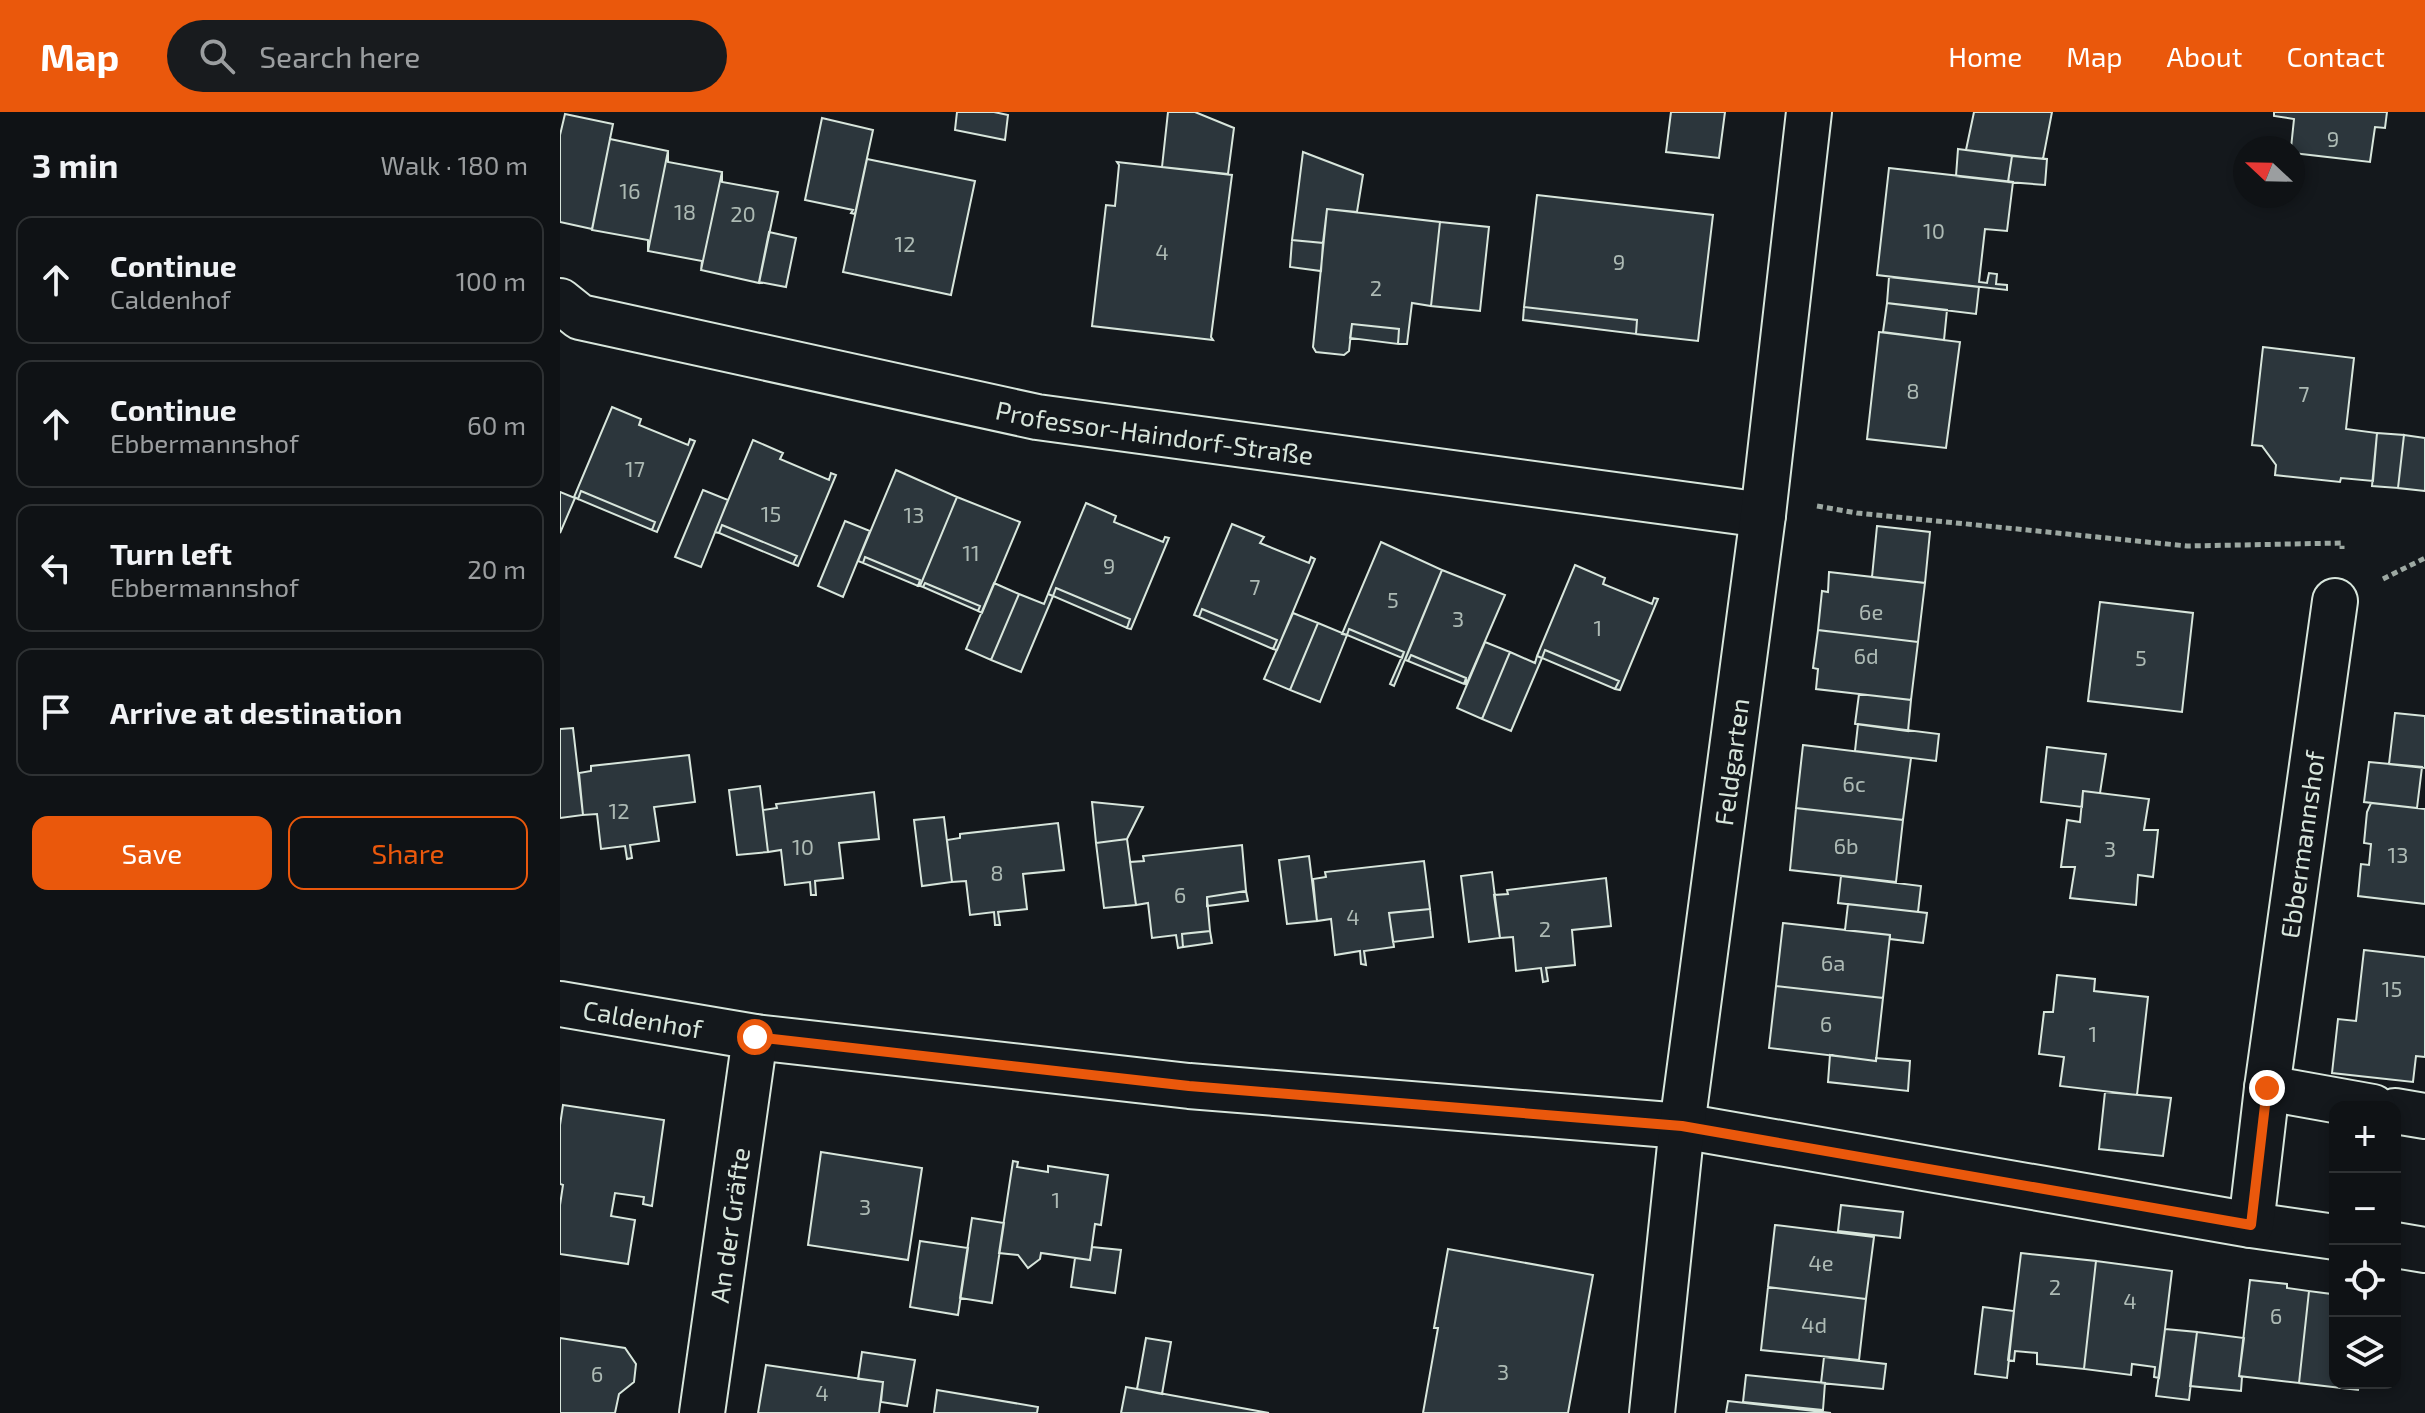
<!DOCTYPE html>
<meta charset="utf-8">
<style>
:root{--surface:#0f1215;--page:#181b1e;--text:#f1f3f6;--muted:#9b9ea0;--line:#2f3234;--accent:#ea580c}
body{margin:0;font-family:"Exo 2",sans-serif;background:var(--page);color:var(--text)}
.controls{position:absolute;right:24px;bottom:24px;display:grid;overflow:hidden;border-radius:16px;box-shadow:0 4px 12px #0003}
.controls button{width:72px;height:72px;display:grid;place-items:center;padding:0;border:0;border-bottom:2px solid var(--line);background:var(--surface);color:var(--text);font:40px sans-serif}
.compass{position:absolute;left:1673px;top:24px;width:72px;height:72px;border-radius:50%;background:var(--surface);box-shadow:0 4px 12px #0003;rotate:292deg}
.stop{position:absolute;width:24px;height:24px;margin:-18px;border:6px solid #ea580c;border-radius:50%;background:#fff}
.stop.end{background:#ea580c;border-color:#fff;box-shadow:0 2px 8px #0008}
.list{margin:0;padding:0;list-style:none}
h2{display:flex;justify-content:space-between;align-items:center;height:104px;margin:0;padding:0 32px;font-size:34px}
h2 small{font-size:26px;font-weight:400;color:var(--muted)}
.list li{display:grid;grid-template-columns:52px 1fr auto;gap:24px;align-items:center;box-sizing:border-box;height:128px;margin:0 16px 16px;padding:0 16px;border:2px solid var(--line);border-radius:16px}
.list b{display:block;font-size:30px;white-space:nowrap}
.list p{margin:0;font-size:26px;white-space:nowrap;color:var(--muted)}
.list em{font-size:26px;font-style:normal;color:var(--muted)}
.actions{display:flex;gap:16px;padding:24px 32px}
.actions a{flex:1;padding:18px 0;border:2px solid var(--accent);border-radius:16px;text-align:center;font-size:28px;color:var(--accent)}
.actions .main{background:var(--accent);color:#fff}
.icon{flex:none;width:44px;height:44px;fill:none;stroke:currentColor;stroke-width:2;stroke-linecap:round;stroke-linejoin:round}
.map{position:relative;flex:none;width:1865px;height:1301px;overflow:hidden}
header{display:flex;align-items:center;gap:48px;box-sizing:border-box;height:112px;padding:0 40px;background:var(--accent);color:#fff}
header strong{font-size:38px}
nav{display:flex;gap:44px;margin-inline-start:auto;font-size:28px}
.search{width:560px;height:72px;background:var(--page);display:flex;align-items:center;gap:20px;box-sizing:border-box;padding:0 28px;border-radius:44px;color:var(--muted);font-size:30px}
main{display:flex}
aside{flex:1;background:var(--surface)}
.map>svg:first-child{display:block}
</style>
<header>
<strong>Map</strong>
<div class="search"><svg class="icon" aria-label="search" viewBox="0 0 24 24"><circle cx="10" cy="10" r="6"/><path d="M15 15l6 6"/></svg>Search here</div>
<nav><a>Home</a><a>Map</a><a>About</a><a>Contact</a></nav>
</header>
<main>
<aside>
<h2>3 min<small>Walk · 180 m</small></h2>
<ul class="list">
<li><svg class="icon" aria-label="ahead" viewBox="0 0 24 24"><path d="M12 20V5M6 11l6-6 6 6"/></svg><div><b>Continue</b><p>Caldenhof</p></div><em>100 m</em></li>
<li><svg class="icon" aria-label="ahead" viewBox="0 0 24 24"><path d="M12 20V5M6 11l6-6 6 6"/></svg><div><b>Continue</b><p>Ebbermannshof</p></div><em>60 m</em></li>
<li><svg class="icon" aria-label="left" viewBox="0 0 24 24"><path d="M17 20v-9H6M10 6l-5 5 5 5"/></svg><div><b>Turn left</b><p>Ebbermannshof</p></div><em>20 m</em></li>
<li><svg class="icon" aria-label="arrive" viewBox="0 0 24 24"><path d="M6 21V4h12l-3 4 3 4H6"/></svg><div><b>Arrive at destination</b></div></li>
</ul>
<div class="actions"><a class="main">Save</a><a>Share</a></div>
</aside>
<div class="map">
<svg width="1865" height="1301" viewBox="0 0 1865 1301">
<rect width="100%" height="100%" fill="#14181c"/>
<path fill="#2c363c" stroke="#d8e6dc" stroke-width="2" d="M397,0H434L448,3L445,28L395,18Z
M608,0H635L674,16L668,62L602,55Z
M1111,0H1165L1159,46L1106,40Z
M1414,0H1492L1483,47L1406,38Z
M1714,0H1827L1825,16L1815,15L1810,50L1733,41L1731,36L1734,7L1714,4Z
M5,2L53,12L32,117L0,110V23Z
M262,6L313,18L295,102L291,101L293,98L245,88Z
M50,27L108,39L88,139V128L32,118Z
M1398,37L1452,44L1448,70L1396,64Z
M108,39V50L162,60L141,158L142,149L88,139Z
M743,40L803,63L797,100L767,97L763,131L732,128Z
M1452,44L1487,47L1485,73L1448,70Z
M307,47L415,69L391,183L283,160Z
M557,50L672,63L651,225L653,228L532,214L546,93L555,94L559,53Z
M1329,56L1453,70L1447,119L1425,117L1419,170L1427,171L1429,161L1437,162L1436,172L1447,173V178L1317,163Z
M162,60V70L218,80L199,171L141,158Z
M977,83L1153,103L1138,229L1076,222L1077,208L964,195Z
M767,97L880,110L871,194L852,191L847,232H838L839,217L792,212L789,239L784,243L756,240L753,235Z
M880,110L929,115L920,199L871,194Z
M209,120L236,126L226,175L199,170Z
M732,128L763,131L761,159L730,155Z
M1329,165L1419,175L1416,202L1327,191Z
M1327,191L1387,198L1384,228L1323,220Z
M964,195L1077,208L1076,222L963,208Z
M792,212L839,217L838,232L790,226Z
M1319,220L1400,230L1386,336L1307,327Z
M1703,235L1794,246L1786,317L1817,321L1813,369L1781,366L1780,370L1715,363L1716,353L1702,334L1692,333Z
M52,295L81,307L79,313L128,333L130,327L135,329L97,420L92,418L95,410L21,379L18,387L14,385Z
M1817,321L1844,323L1838,376L1812,374Z
M1844,323L1865,326V379L1838,376Z
M193,328L223,341L220,347L269,368L271,361L276,363L238,454L233,452L237,444L162,413L159,421L155,420Z
M336,358L397,385L360,474H358L360,468L305,445L303,451L298,449Z
M143,378L168,388L141,455L115,445Z
M21,379L95,410L92,418L18,387Z
M0,380L15,386L0,421Z
M397,385L460,410L422,501L418,499L420,494L365,471L363,475L360,474Z
M526,391L556,404L554,410L603,430L605,425L609,426L571,517L567,516L570,507L496,476L493,484L488,482Z
M285,409L310,419L283,485L258,474Z
M672,412L704,425L700,431L749,451L751,445L755,447L717,538L713,537L717,528L642,497L639,505L634,503Z
M162,413L237,444L233,452L159,421Z
M1317,414L1370,420L1365,471L1312,465Z
M821,430L882,458L834,574L830,572L844,540L789,517L787,523L782,522Z
M305,445L360,468L358,474L303,451Z
M1015,453L1045,466L1043,472L1092,492L1094,486L1098,487L1060,578L1055,577L1059,569L985,538L982,546L977,544Z
M882,458L945,483L906,573V566L851,543L848,549L845,548Z
M1269,460L1365,471L1358,530L1258,518L1262,479L1268,480Z
M365,471L420,494L418,499L363,475Z
M434,471L459,482L431,548L406,537Z
M496,476L570,507L567,516L493,484Z
M459,482L484,492L488,482L493,484L461,560L431,548Z
M1540,490L1633,501L1622,600L1528,589Z
M642,497L717,528L713,537L639,505Z
M733,501L758,511L730,578L704,567Z
M758,511L787,523L760,590L730,578Z
M789,517L844,540L842,546L787,523Z
M1258,518L1358,530L1351,588L1256,577L1258,557L1253,556Z
M925,530L950,540L922,607L897,596Z
M985,538L1059,569L1055,577L982,546Z
M950,540L975,551L977,544L982,546L951,619L922,607Z
M851,543L906,566L904,572L848,549Z
M1299,582L1351,588L1348,619L1295,612Z
M1835,601L1865,604V656L1829,652Z
M1298,612L1379,622L1376,649L1295,639Z
M13,616L23,703L0,706V617Z
M1243,633L1351,646L1343,708L1236,696Z
M1487,635L1546,642L1540,681L1523,679L1522,695L1481,690Z
M129,643L135,690L94,695L99,729L70,733L72,746L67,747L65,734L41,737L37,702L23,703L19,661L31,659V654Z
M1809,650L1862,655L1857,696L1804,690Z
M200,674L208,740L177,743L169,678Z
M1523,679L1589,687L1584,718H1598L1593,765L1578,763L1576,793L1510,786L1515,755H1501L1507,708L1520,710Z
M314,680L319,727L279,731L283,766L255,769L256,783H251L250,770L225,773L221,738L208,740L203,698L217,696L216,692Z
M532,690L583,695L567,727L536,731Z
M1811,691L1865,697V792L1798,784L1801,752L1809,753L1811,732L1804,731L1807,700Z
M1236,696L1343,708L1336,770L1230,758Z
M384,705L392,770L362,774L354,708Z
M498,711L504,758L463,762L467,797L438,800L440,813H435L434,800L410,803L406,769L392,770L387,728L400,726V722Z
M567,727L576,793L544,796L536,731Z
M682,733L686,779L647,785L650,819L622,822L623,835L618,836L616,823L592,826L588,791L576,793L570,750L584,749L583,744Z
M749,744L757,809L727,812L719,748Z
M864,749L870,797L829,801L834,835L804,839L806,853L801,852L800,839L775,843L771,807L757,809L753,767L766,765L765,760Z
M932,760L940,826L909,830L901,764Z
M1281,764L1361,774L1358,800L1278,791Z
M1046,766L1051,814L1012,818L1015,853L986,856L988,869L983,870L981,856L956,859L953,825L940,826L934,783L948,782L947,778Z
M686,779L688,789L647,794V785Z
M1288,792L1367,801L1363,831L1330,827V823L1285,818Z
M870,797L873,825L833,830L829,801Z
M1223,811L1330,823L1323,886L1216,874Z
M650,819L652,831L623,835L622,822Z
M1804,838L1865,845V945L1856,944L1853,970L1772,961L1778,907L1796,909Z
M1497,863L1535,867L1534,879L1588,885L1577,983L1500,974L1504,945L1479,942L1484,900H1493Z
M1216,874L1323,886L1316,949L1209,936Z
M1270,943L1316,949V946L1350,949L1348,979L1268,970Z
M1545,980L1611,986L1603,1044L1539,1037Z
M3,993L104,1008L92,1094L83,1092L84,1085L55,1081L51,1104L75,1108L68,1152L0,1142V1093L3,1073L0,1072V1013Z
M261,1040L362,1056L348,1148L248,1133Z
M453,1049L458,1050L457,1055L488,1060V1054L548,1063L541,1113L535,1112L530,1148L481,1141L480,1147L468,1156L458,1143L439,1141Z
M1281,1093L1343,1100L1340,1126L1278,1119Z
M412,1106L444,1111L432,1191L400,1186Z
M1215,1113L1314,1125L1306,1187L1208,1175Z
M360,1129L408,1136L398,1203L350,1195Z
M532,1135L561,1138L555,1181L511,1175L515,1146L530,1148Z
M888,1137L1033,1163L1008,1301H863L878,1216H874Z
M1461,1141L1536,1149L1524,1257L1477,1252V1241L1455,1239L1454,1249L1448,1248Z
M1536,1149L1612,1159L1599,1266L1594,1265L1595,1255L1572,1252L1571,1263L1524,1257Z
M1690,1168L1727,1172V1176L1749,1179L1739,1271L1679,1264Z
M1208,1175L1306,1187L1299,1248L1201,1238Z
M1772,1177L1775,1178V1271H1799L1798,1278L1739,1271L1749,1179L1772,1182Z
M1423,1195L1454,1199L1447,1266L1415,1262Z
M1605,1217L1637,1220L1629,1288L1596,1284Z
M1637,1220L1684,1226L1679,1264L1682,1265L1681,1279L1630,1274Z
M0,1226L65,1236L76,1252L74,1270L59,1282L55,1301H0Z
M586,1226L611,1230L602,1282L577,1277Z
M302,1240L355,1248L347,1294L321,1290L323,1270L298,1267Z
M1264,1245L1326,1252L1323,1277L1261,1271Z
M206,1253L323,1270L319,1301H198Z
M1186,1263L1265,1271L1263,1298L1183,1290Z
M566,1275L709,1301H561Z
M377,1278L478,1295L477,1301H374Z
M1168,1289L1271,1301H1166Z"/>
<g fill="none" stroke-linecap="round" stroke-linejoin="round">
<defs>
<g id="minor">
<path id="s1" d="M0,189L20,205L477,305L1203,403"/>
<path id="s2" d="M0,892L195,925L629,974L1122,1014L1691,1113L1775,1125"/>
<path id="s3" d="M1707,976L1775,489"/>
<path d="M1835,999L1865,1004"/>
<path d="M1691,1113L1707,976L1813,995"/>
<path d="M1835,1133L1865,1138"/>
<path id="s4" d="M142,1301L195,925"/>
<path id="s5" d="M1092,1301L1122,1014L1203,403L1249,0"/>
</g>
</defs>
<use href="#minor" stroke="#d8e6dc" stroke-width="48"/>
<path stroke="#9da8a2" stroke-width="5" stroke-dasharray="6 4" stroke-linecap="butt" d="M1257,394L1297,401L1627,434L1782,431V437
M1823,467L1865,446"/>
<use href="#minor" stroke="#14181c" stroke-width="44"/>
</g>
<g fill="none" stroke-linecap="round" stroke-linejoin="round">
<path stroke="#ea580c" stroke-width="10" d="M195,925L629,974L1122,1014L1691,1113L1707,976"/>
</g>
<g text-anchor="middle" dominant-baseline="central" stroke-width="6" stroke-linejoin="round" paint-order="stroke">
<g font-size="22" fill="#adbab4">
<text x="1773" y="26">9</text>
<text x="70" y="78">16</text>
<text x="125" y="99">18</text>
<text x="183" y="101">20</text>
<text x="1374" y="118">10</text>
<text x="345" y="131">12</text>
<text x="602" y="139">4</text>
<text x="1059" y="149">9</text>
<text x="816" y="175">2</text>
<text x="1353" y="278">8</text>
<text x="1744" y="281">7</text>
<text x="75" y="356">17</text>
<text x="211" y="401">15</text>
<text x="354" y="402">13</text>
<text x="411" y="440">11</text>
<text x="549" y="453">9</text>
<text x="695" y="474">7</text>
<text x="833" y="487">5</text>
<text x="1311" y="499">6e</text>
<text x="898" y="506">3</text>
<text x="1038" y="515">1</text>
<text x="1306" y="543">6d</text>
<text x="1581" y="545">5</text>
<text x="1294" y="671">6c</text>
<text x="59" y="698">12</text>
<text x="1286" y="733">6b</text>
<text x="243" y="734">10</text>
<text x="1550" y="736">3</text>
<text x="1838" y="742">13</text>
<text x="437" y="760">8</text>
<text x="620" y="782">6</text>
<text x="793" y="804">4</text>
<text x="985" y="816">2</text>
<text x="1273" y="850">6a</text>
<text x="1832" y="876">15</text>
<text x="1266" y="911">6</text>
<text x="1533" y="921">1</text>
<text x="496" y="1087">1</text>
<text x="305" y="1094">3</text>
<text x="1261" y="1150">4e</text>
<text x="1495" y="1174">2</text>
<text x="1570" y="1188">4</text>
<text x="1716" y="1203">6</text>
<text x="1254" y="1212">4d</text>
<text x="943" y="1259">3</text>
<text x="37" y="1261">6</text>
<text x="262" y="1280">4</text>
</g>
<g font-size="26" fill="#d8e6dc" stroke="#14181c">
<text stroke="none"><textPath href="#s1" startOffset="612">Professor-Haindorf-Straße</textPath></text>
<text stroke="none"><textPath href="#s5" startOffset="656">Feldgarten</textPath></text>
<text stroke="none"><textPath href="#s3" startOffset="246">Ebbermannshof</textPath></text>
<text stroke="none"><textPath href="#s2" startOffset="84">Caldenhof</textPath></text>
<text stroke="none"><textPath href="#s4" startOffset="190">An der Gräfte</textPath></text>
</g>
</g>
</svg>
<div class="controls">
<button>+</button>
<button>−</button>
<button><svg class="icon" aria-label="locate" viewBox="0 0 24 24"><circle cx="12" cy="12" r="6"/><path d="M12 2v4M12 18v4M2 12h4M18 12h4"/></svg></button>
<button><svg class="icon" aria-label="layers" viewBox="0 0 24 24"><path d="M12 4l9 5-9 5-9-5zM3 14l9 5 9-5"/></svg></button>
</div>
<svg class="compass" viewBox="-18 -18 36 36"><path d="M0-13l5 13h-10z" fill="#e53935"/><path d="M0 13l5-13h-10z" fill="#9b9ea0"/></svg>
<div class="stop" style="left:195px;top:925px"></div>
<div class="stop end" style="left:1707px;top:976px"></div>
</div>
</main>
